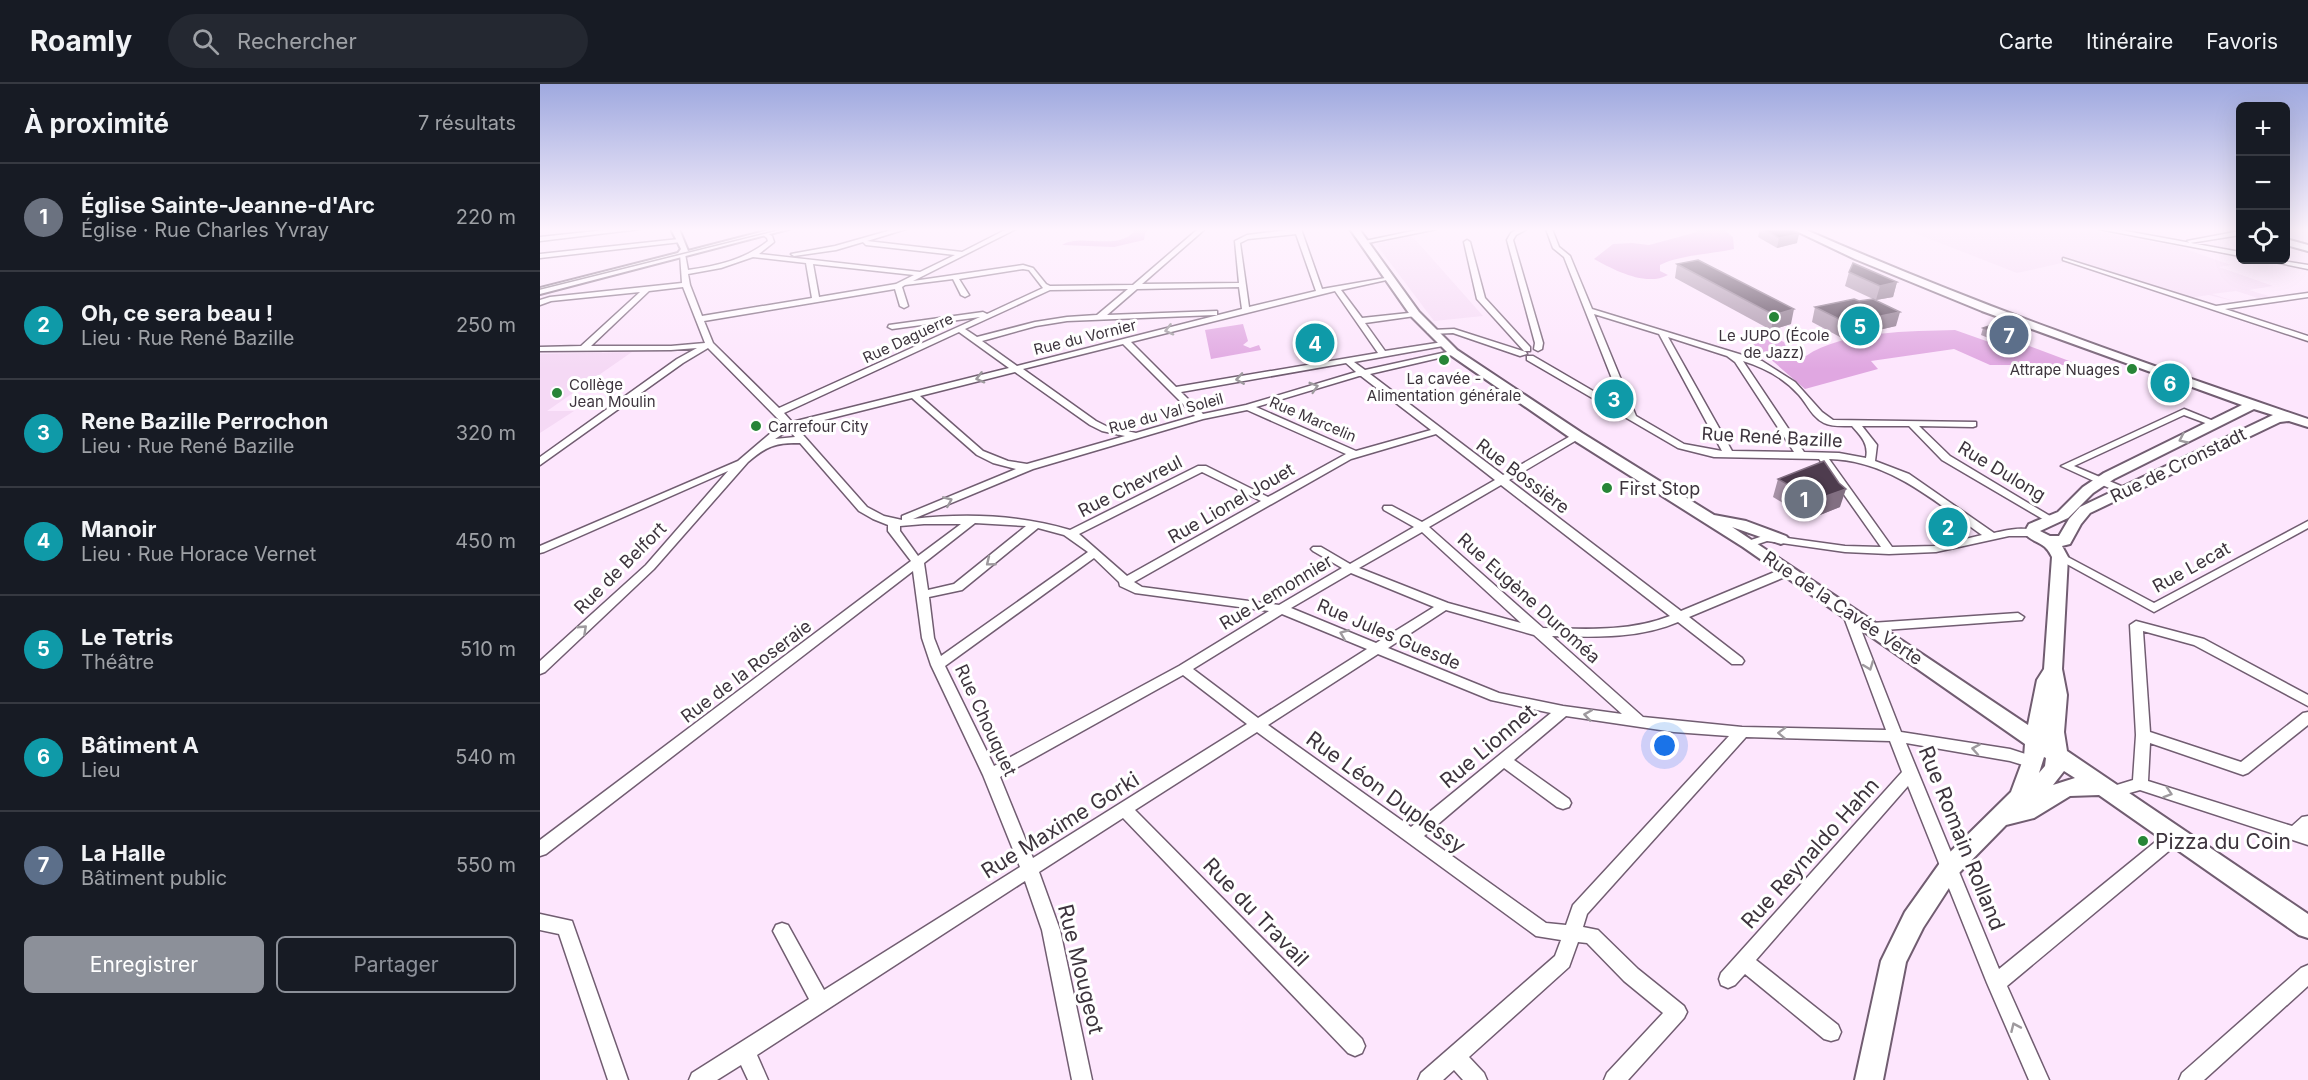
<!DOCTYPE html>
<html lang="fr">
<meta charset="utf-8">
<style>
:root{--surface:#171b24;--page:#242831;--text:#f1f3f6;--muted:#9ea1a6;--line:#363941;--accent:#8c9099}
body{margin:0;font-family:Inter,sans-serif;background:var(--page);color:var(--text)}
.controls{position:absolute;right:18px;top:18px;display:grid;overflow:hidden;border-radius:9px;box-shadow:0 6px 24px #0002}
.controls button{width:54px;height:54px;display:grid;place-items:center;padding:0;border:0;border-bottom:2px solid var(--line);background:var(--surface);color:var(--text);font:30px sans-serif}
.you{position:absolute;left:1125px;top:662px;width:21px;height:21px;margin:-15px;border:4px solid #fff;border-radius:50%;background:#1a73e8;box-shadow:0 0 0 9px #1a73e833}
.badge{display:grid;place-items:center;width:39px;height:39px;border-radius:50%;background:var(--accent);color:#fff;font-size:20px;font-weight:700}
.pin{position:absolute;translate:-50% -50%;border:3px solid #fff;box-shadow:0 2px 6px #0006}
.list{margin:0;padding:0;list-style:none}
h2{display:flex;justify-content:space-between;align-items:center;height:78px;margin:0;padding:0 24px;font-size:26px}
h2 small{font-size:20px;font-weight:400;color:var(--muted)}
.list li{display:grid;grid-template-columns:39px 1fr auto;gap:18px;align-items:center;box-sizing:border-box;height:108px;padding:0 24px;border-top:2px solid var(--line)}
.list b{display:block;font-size:22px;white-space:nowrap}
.list p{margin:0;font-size:20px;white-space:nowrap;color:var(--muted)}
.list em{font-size:20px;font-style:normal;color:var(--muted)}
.actions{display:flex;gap:12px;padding:18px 24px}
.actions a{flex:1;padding:14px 0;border:2px solid var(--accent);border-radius:9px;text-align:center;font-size:21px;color:var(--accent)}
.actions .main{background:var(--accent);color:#fff}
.icon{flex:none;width:33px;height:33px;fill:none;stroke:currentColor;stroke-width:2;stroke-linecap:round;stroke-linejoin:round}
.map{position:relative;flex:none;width:1768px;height:996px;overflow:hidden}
header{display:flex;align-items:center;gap:36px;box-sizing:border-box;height:84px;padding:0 30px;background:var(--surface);border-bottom:2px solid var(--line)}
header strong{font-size:28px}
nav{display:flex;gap:33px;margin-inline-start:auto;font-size:21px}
.search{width:420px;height:54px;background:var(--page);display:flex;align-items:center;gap:15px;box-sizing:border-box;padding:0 21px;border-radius:33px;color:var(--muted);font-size:22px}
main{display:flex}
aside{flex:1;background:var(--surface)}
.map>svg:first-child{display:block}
</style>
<header>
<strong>Roamly</strong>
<div class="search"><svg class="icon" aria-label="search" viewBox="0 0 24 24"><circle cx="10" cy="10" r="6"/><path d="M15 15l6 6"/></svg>Rechercher</div>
<nav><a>Carte</a><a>Itinéraire</a><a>Favoris</a></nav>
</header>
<main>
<aside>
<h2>À proximité<small>7 résultats</small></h2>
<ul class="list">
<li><span class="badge" style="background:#6b7280">1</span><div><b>Église Sainte-Jeanne-d'Arc</b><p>Église · Rue Charles Yvray</p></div><em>220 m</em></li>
<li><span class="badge" style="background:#0f9aa8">2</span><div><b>Oh, ce sera beau !</b><p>Lieu · Rue René Bazille</p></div><em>250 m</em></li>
<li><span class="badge" style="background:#0f9aa8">3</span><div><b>Rene Bazille Perrochon</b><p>Lieu · Rue René Bazille</p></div><em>320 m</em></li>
<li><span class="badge" style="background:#0f9aa8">4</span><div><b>Manoir</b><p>Lieu · Rue Horace Vernet</p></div><em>450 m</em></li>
<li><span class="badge" style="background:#0f9aa8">5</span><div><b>Le Tetris</b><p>Théâtre</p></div><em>510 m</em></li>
<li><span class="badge" style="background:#0f9aa8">6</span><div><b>Bâtiment A</b><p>Lieu</p></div><em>540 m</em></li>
<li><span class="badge" style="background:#5c6f8a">7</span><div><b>La Halle</b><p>Bâtiment public</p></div><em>550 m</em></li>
</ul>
<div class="actions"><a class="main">Enregistrer</a><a>Partager</a></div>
</aside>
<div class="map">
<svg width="1768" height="996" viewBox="0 0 1768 996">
<rect width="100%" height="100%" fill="#fde6fd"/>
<path fill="#f5d9f5" d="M1364,145H1546L1613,158L1637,162L1691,181L1679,183L1733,202L1709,206L1732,213L1721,215L1696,207L1672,210L1697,218L1669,211L1648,214L1528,174L1523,175L1526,178L1477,189Z
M868,152L873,153L943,232L894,237L836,160Z
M92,268L7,327H34L0,349V270Z"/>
<path fill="#e0a7e1" d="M592,145H609L605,149L604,156L574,163L522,161C540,149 576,167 594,148Z
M1155,145H1183L1193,153L1194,165C1172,170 1139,171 1120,181V187L1128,191C1106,203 1074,186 1054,175L1073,160L1092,159L1109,161L1157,148Z
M703,240L708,257L703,261L710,264L719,261L721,266L671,275L665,246Z
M1415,246L1466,264L1484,260L1540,281H1450L1414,265L1331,277L1338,285L1265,305L1213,260L1209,250L1222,248L1244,258L1248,268L1266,272C1302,247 1372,247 1415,246Z"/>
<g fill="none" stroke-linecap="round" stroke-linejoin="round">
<defs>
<path id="street" d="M75,145H100L0,157V153Z
M355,145H366L327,157L422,168L467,145H476L373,197L483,181L493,184L506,200L510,202L593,201L658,145H665L602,200L699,199L695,157L707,151L755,145H761L782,205L851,193V195L801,206L822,234L878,228L879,230L875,232L825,239L845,267L903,258L907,260L903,262L814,278L825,286L916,266V270L830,290L963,391L1034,350H1040V354L969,396L1141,527L1244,484L1248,483L1254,487L1252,490L1149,533L1202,574L1204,577L1202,580H1192L1138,538C1098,555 1055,553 1012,552L1103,633L1202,643L1346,646L1302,528L1308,524L1314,528L1361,648L1470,665L1498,674L1500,678L1498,682L1493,684L1470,677L1366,659L1459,885L1630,746L1636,744L1642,746L1644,751L1642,756L1467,902L1509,996H1489L1447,899L1368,702L1216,876L1298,941L1301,948L1298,955L1291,957L1284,955L1205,890L1195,901L1188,904L1181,901L1179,895L1181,889L1362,688L1350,657L1206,653L1047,830L1043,843L1058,846L1098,885L1144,922L1147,928L1144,934L1088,996H1064L1067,989L1123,929L1084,897L1047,859L1038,858L1029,883L929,973L944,989L947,996H923L914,986L903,996H878L881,989L1015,872L1021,856L996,852L717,648L595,726L822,955L825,962L822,969L815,972L808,969L583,734L499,788L520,846L552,996H532L502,846L485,797L217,971L228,996H208L201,981L177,996H149L152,989L269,915L233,847L236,841L242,839L248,841L284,906L480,783L443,691L391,581L382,554L373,487L6,770L0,772V756L371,477L348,447V441L333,435L319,427L260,359C234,359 227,362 208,378L114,485L5,588L0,590V577L106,481L188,387L4,468L0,469V462L198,377L232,348L244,341L168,264L143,279L0,381V373L137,275L157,264L131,266L0,267V263L41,262L100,208L11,217L0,221V216L10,213L142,199L140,169L145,170L148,186C177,182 204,176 228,157L227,154L222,150L225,148L232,152L234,158L219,170L380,188L415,171L326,161L323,158L296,166L254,172L251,170L295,162ZM756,150L776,207L709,223L700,159L708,155ZM213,173L266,179L272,214L162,232L150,201L148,190L181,184ZM273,180L374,191L356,200L279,213ZM483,185L489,186L503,204L447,230L443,228L349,241L348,243L352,245L440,233L239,324L173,259L164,237L355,205L360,222L364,224L368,222L362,203L365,201L413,195L421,211L425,213L429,211L419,195ZM143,203L165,259L131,262H51L109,207ZM699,203L702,225L477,282L442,257L496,242L527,237L674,231H677V227L567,231L597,205ZM588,205L557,231L527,233L495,238L437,253L425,245L510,206ZM795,207L838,269L636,303L591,258ZM419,248L469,284L252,338L244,329ZM583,260L655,332L596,349L568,343L556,337L483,285ZM806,279L816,288L706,321L663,330L641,308ZM475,288L550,341L562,347L585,352L487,380L468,377L443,367L380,312ZM819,292H821L891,346L816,367L716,323ZM372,314L437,371L453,379L476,385L362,432V436L344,432L327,423L256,343ZM707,326L806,370L728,413L666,382H658L530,446C480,431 425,429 373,435L493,385L663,335ZM249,346L255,353L235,355ZM896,350L955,396L882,438L852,422H844L843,424L844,426L874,443L810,480L781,463H773L771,465L773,467L802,484L739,521L602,503L594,498L811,375ZM662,388L721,417L587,492L539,450ZM961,401L1130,532C1090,548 1045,545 1003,544L889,443ZM435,439L486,442L414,500L388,506L384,479ZM384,440H421L378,472L360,447V442ZM498,444L524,451L548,468L401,572L394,554L389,513L422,506ZM882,448L981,539L908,519L819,484ZM554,474L579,498L580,502L595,509L729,527L639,582L454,682L405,582ZM811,489L894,523L836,559L751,524ZM906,526L994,551L1082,630L1023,622L959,609L848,564ZM742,530L827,565L718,634L653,585ZM838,570L951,616L1011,629L871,743L728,641ZM643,591L707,640L493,774L460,693ZM1026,632L1134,648L1189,652L1033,821L1026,841L1006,839L884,752L964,684L1017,723L1023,725L1029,723L1031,719L1029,715L974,676Z
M882,145H897L823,160L820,158Z
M978,145H987L976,151L973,156L1003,259L1002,265L998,267L994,265L995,259L967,156L971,149Z
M1006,145H1012L1019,163L1030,172L1052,225L1222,277L1255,298L1282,328L1293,336L1436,338V342L1433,343L1379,342L1410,372L1515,435L1510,438L1506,437L1402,376L1369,342H1322L1337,361L1335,377L1369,390L1454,449C1466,446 1487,441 1498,449L1492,452H1469L1396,468L1349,470L1305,468L1227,457L1209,463L1205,462L1203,460L1205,458L1226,451L1305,462L1341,463L1279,375L1174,373L1138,364L987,276V272H993L1084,325L1024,173L1013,164ZM1054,230L1119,250L1182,367L1144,360L1096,332ZM1128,253L1187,272L1195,278L1254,368L1192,367ZM1203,277C1223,283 1244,294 1259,311C1267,320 1272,333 1284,339C1292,343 1302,342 1312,342C1321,352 1329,360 1326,374L1299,369L1264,368ZM1289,375C1349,376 1396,418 1442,451L1396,462L1352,463Z
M1559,145H1575L1700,168V172Z
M1700,147V151L1650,159L1647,157Z
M139,155L141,156V158L0,174V170Z
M927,156L930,158L945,214L990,263V267H984L937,215L924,158Z
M1523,174L1676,222L1768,209V213L1685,225L1768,252V257L1523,176Z
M1725,176H1737L1768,181V185Z
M914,245L986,268L987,270L980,272L913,249L891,250L887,248L891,246Z
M1644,325L1681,340L1676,343L1644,331L1534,382L1588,405L1589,407L1588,409H1580L1521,382Z
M1768,437V444L1614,528L1514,473L1520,470L1524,471L1614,519Z
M1478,529L1484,533L1482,536L1331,547L1325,543L1331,539Z
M1596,537L1664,555L1768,611V622L1654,561L1603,547L1610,648L1701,678L1763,629L1768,628V641L1708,689L1703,691L1610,659L1608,697L1752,742L1762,733L1768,732V761L1600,706L1572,714L1567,712L1564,708L1567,704L1593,696L1596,651L1590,541Z
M0,830L32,837L88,996H68L19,850L0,846Z
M1768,881V902L1664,996H1639L1642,989L1761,884Z"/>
<path id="secondary" d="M131,145H139L148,167L233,145H249L0,210V204L138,169L141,165Z
M810,145H819L879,228L917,266L1042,349L1174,431L1206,437L1246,452L1249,455L1246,458L1241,460L1192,443L1488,641L1497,596L1504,585L1512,473C1504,456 1495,461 1484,449L1489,440L1518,428L1543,403L1564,389L1702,321L1442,227L1315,175L1252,145H1264C1429,218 1599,278 1768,335V343L1749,337L1740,338L1550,429L1541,440L1530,460L1522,462L1528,473L1522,585L1527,611L1524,648L1527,667L1768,830V854L1759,851L1559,711L1530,712L1494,734L1466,741L1418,790L1383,844L1366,878L1343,996H1315L1341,877L1365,828L1402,776L1471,708L1484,673L1485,660L1203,463L1032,355L909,270L871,232ZM1714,325L1733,331L1540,423L1529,435L1519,452H1510L1500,447L1528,434L1553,409L1574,395ZM1504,673L1506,674L1505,682L1499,689ZM1524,687L1535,694L1513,701Z
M1691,145H1700V149Z
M1746,155L1768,161V167L1746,161Z"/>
</defs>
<use href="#street" stroke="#715d71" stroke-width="3"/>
<use href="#secondary" stroke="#715d71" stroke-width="4"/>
<use href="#street" fill="#fff" fill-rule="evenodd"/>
<use href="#secondary" fill="#fff" fill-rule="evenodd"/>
<path stroke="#716471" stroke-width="1.5" d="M0,205L241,145"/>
</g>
<path fill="#a691a6" d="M1220,145H1251L1257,159L1237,164L1218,153Z
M1137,180L1251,240L1231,246L1135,194Z
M1309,188L1357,198L1353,213L1336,216L1356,242L1317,251L1300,253L1272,238L1275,223L1333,215L1305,202Z
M1443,244L1489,246L1486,254L1466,261L1441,251Z
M1238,395L1300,423L1270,435L1233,413Z"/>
<path fill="#826f82" d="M1259,150L1257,159L1237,164L1239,154Z
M1357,198L1353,213L1336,216L1340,202Z
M1254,225L1251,240L1231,246L1234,231Z
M1360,228L1356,242L1317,251L1300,253L1305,238Z
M1489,246L1486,254L1466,261L1469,253Z
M1306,405L1300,423L1270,435L1275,416Z"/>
<path fill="#4e3c4e" stroke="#826f82" stroke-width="1.5" d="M1223,145H1251L1259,150L1239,154Z
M1158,176L1254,225L1234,231L1137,180Z
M1313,179L1357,198L1340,202L1309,188Z
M1314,215L1319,217L1333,215L1360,228L1321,236L1305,238L1275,223Z
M1463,237L1489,246L1469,253L1443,244Z
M1284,377L1299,399L1306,405L1275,416L1238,395Z"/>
<defs><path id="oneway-chevron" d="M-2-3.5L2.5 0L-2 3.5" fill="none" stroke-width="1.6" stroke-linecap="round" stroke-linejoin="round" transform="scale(1.5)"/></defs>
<g stroke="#9e9a9e">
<use href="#oneway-chevron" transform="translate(629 246) rotate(166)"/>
<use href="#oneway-chevron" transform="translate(440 294) rotate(166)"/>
<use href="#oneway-chevron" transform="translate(700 295) rotate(171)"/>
<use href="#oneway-chevron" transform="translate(774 303) rotate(-17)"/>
<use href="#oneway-chevron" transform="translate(1643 355) rotate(155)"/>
<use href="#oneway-chevron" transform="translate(408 417) rotate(-23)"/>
<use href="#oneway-chevron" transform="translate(450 478) rotate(141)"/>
<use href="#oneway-chevron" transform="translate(43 545) rotate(-43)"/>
<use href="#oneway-chevron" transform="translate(804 550) rotate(-158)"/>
<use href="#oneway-chevron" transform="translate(1329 582) rotate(69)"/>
<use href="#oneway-chevron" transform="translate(1048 631) rotate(-171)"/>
<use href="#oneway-chevron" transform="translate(1242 649) rotate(-178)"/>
<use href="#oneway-chevron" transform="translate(1436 665) rotate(-170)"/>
<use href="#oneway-chevron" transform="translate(1628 709) rotate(18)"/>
<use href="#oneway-chevron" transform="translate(1475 943) rotate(-114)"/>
</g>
<linearGradient id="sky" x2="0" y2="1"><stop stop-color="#9fa9df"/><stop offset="0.51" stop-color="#fef4fe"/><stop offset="1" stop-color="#fef4fe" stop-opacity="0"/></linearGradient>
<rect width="1768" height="285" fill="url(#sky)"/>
<g fill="#278537" stroke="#fff" stroke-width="2">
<circle cx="1234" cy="233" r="6"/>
<circle cx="904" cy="276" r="6"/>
<circle cx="1592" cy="285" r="6"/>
<circle cx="17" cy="309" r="6"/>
<circle cx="216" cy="342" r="6"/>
<circle cx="1067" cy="404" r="6"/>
<circle cx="1603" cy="757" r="6"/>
</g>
<g text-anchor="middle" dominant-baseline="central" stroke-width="6" stroke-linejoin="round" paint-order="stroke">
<g font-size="15" fill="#3d343d" stroke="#fff">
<text x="1234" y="251">Le JUPO (École<tspan x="1234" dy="17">de Jazz)</tspan></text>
<text x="1580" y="285" text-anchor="end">Attrape Nuages</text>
<text x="904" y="294">La cavée -<tspan x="904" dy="17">Alimentation générale</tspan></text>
<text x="29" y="300" text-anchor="start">Collège<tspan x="29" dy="17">Jean Moulin</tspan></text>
<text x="228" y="342" text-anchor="start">Carrefour City</text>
</g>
<g font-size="15" fill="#3d343d" stroke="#fff">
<text transform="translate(545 253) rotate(-14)">Rue du Vornier</text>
<text transform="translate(368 254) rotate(-25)">Rue Daguerre</text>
<text transform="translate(626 329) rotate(-15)">Rue du Val Soleil</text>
<text transform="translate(773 335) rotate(23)">Rue Marcelin</text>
</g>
<g font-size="18" fill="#3d343d" stroke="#fff">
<text transform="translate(1232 353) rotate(3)">Rue René Bazille</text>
<text transform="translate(1638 381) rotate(-26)">Rue de Cronstadt</text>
<text transform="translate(1462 387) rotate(31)">Rue Dulong</text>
<text transform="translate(983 392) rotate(37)">Rue Bossière</text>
<text transform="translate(590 402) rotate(-27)">Rue Chevreul</text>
<text transform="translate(691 419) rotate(-30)">Rue Lionel Jouet</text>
<text transform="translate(1651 483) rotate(-29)">Rue Lecat</text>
<text transform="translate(80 484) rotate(-45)">Rue de Belfort</text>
<text transform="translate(736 508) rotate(-31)">Rue Lemonnier</text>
<text transform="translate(989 514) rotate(42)">Rue Eugène Duroméa</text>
<text transform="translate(1303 524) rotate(34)">Rue de la Cavée Verte</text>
<text transform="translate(849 550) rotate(23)">Rue Jules Guesde</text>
<text transform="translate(206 587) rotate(-37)">Rue de la Roseraie</text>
<text transform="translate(446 636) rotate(65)">Rue Chouquet</text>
</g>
<g font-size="18" fill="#3d343d" stroke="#fff" text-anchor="start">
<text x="1079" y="404">First Stop</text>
</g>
<g font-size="21" fill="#3d343d" stroke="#fff">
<text transform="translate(948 662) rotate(-40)">Rue Lionnet</text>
<text transform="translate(846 708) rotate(36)">Rue Léon Duplessy</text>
<text transform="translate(520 741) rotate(-32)">Rue Maxime Gorki</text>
<text transform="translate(1422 754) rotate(68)">Rue Romain Rolland</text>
<text transform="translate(1270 769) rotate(-48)">Rue Reynaldo Hahn</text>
<text transform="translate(716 828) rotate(46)">Rue du Travail</text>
<text transform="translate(541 885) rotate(76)">Rue Mougeot</text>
</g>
<g font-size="21" fill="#3d343d" stroke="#fff" text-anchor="start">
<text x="1615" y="757">Pizza du Coin</text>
</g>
</g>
</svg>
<div class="controls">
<button>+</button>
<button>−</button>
<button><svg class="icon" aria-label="locate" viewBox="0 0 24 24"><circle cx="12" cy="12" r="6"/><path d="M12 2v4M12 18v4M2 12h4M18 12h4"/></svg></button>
</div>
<div class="you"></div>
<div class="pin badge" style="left:1264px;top:415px;background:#6b7280">1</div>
<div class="pin badge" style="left:1408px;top:443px;background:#0f9aa8">2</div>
<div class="pin badge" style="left:1074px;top:315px;background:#0f9aa8">3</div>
<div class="pin badge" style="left:775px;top:259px;background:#0f9aa8">4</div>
<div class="pin badge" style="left:1320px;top:242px;background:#0f9aa8">5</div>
<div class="pin badge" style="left:1630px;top:299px;background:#0f9aa8">6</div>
<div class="pin badge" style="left:1469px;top:251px;background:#5c6f8a">7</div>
</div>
</main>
